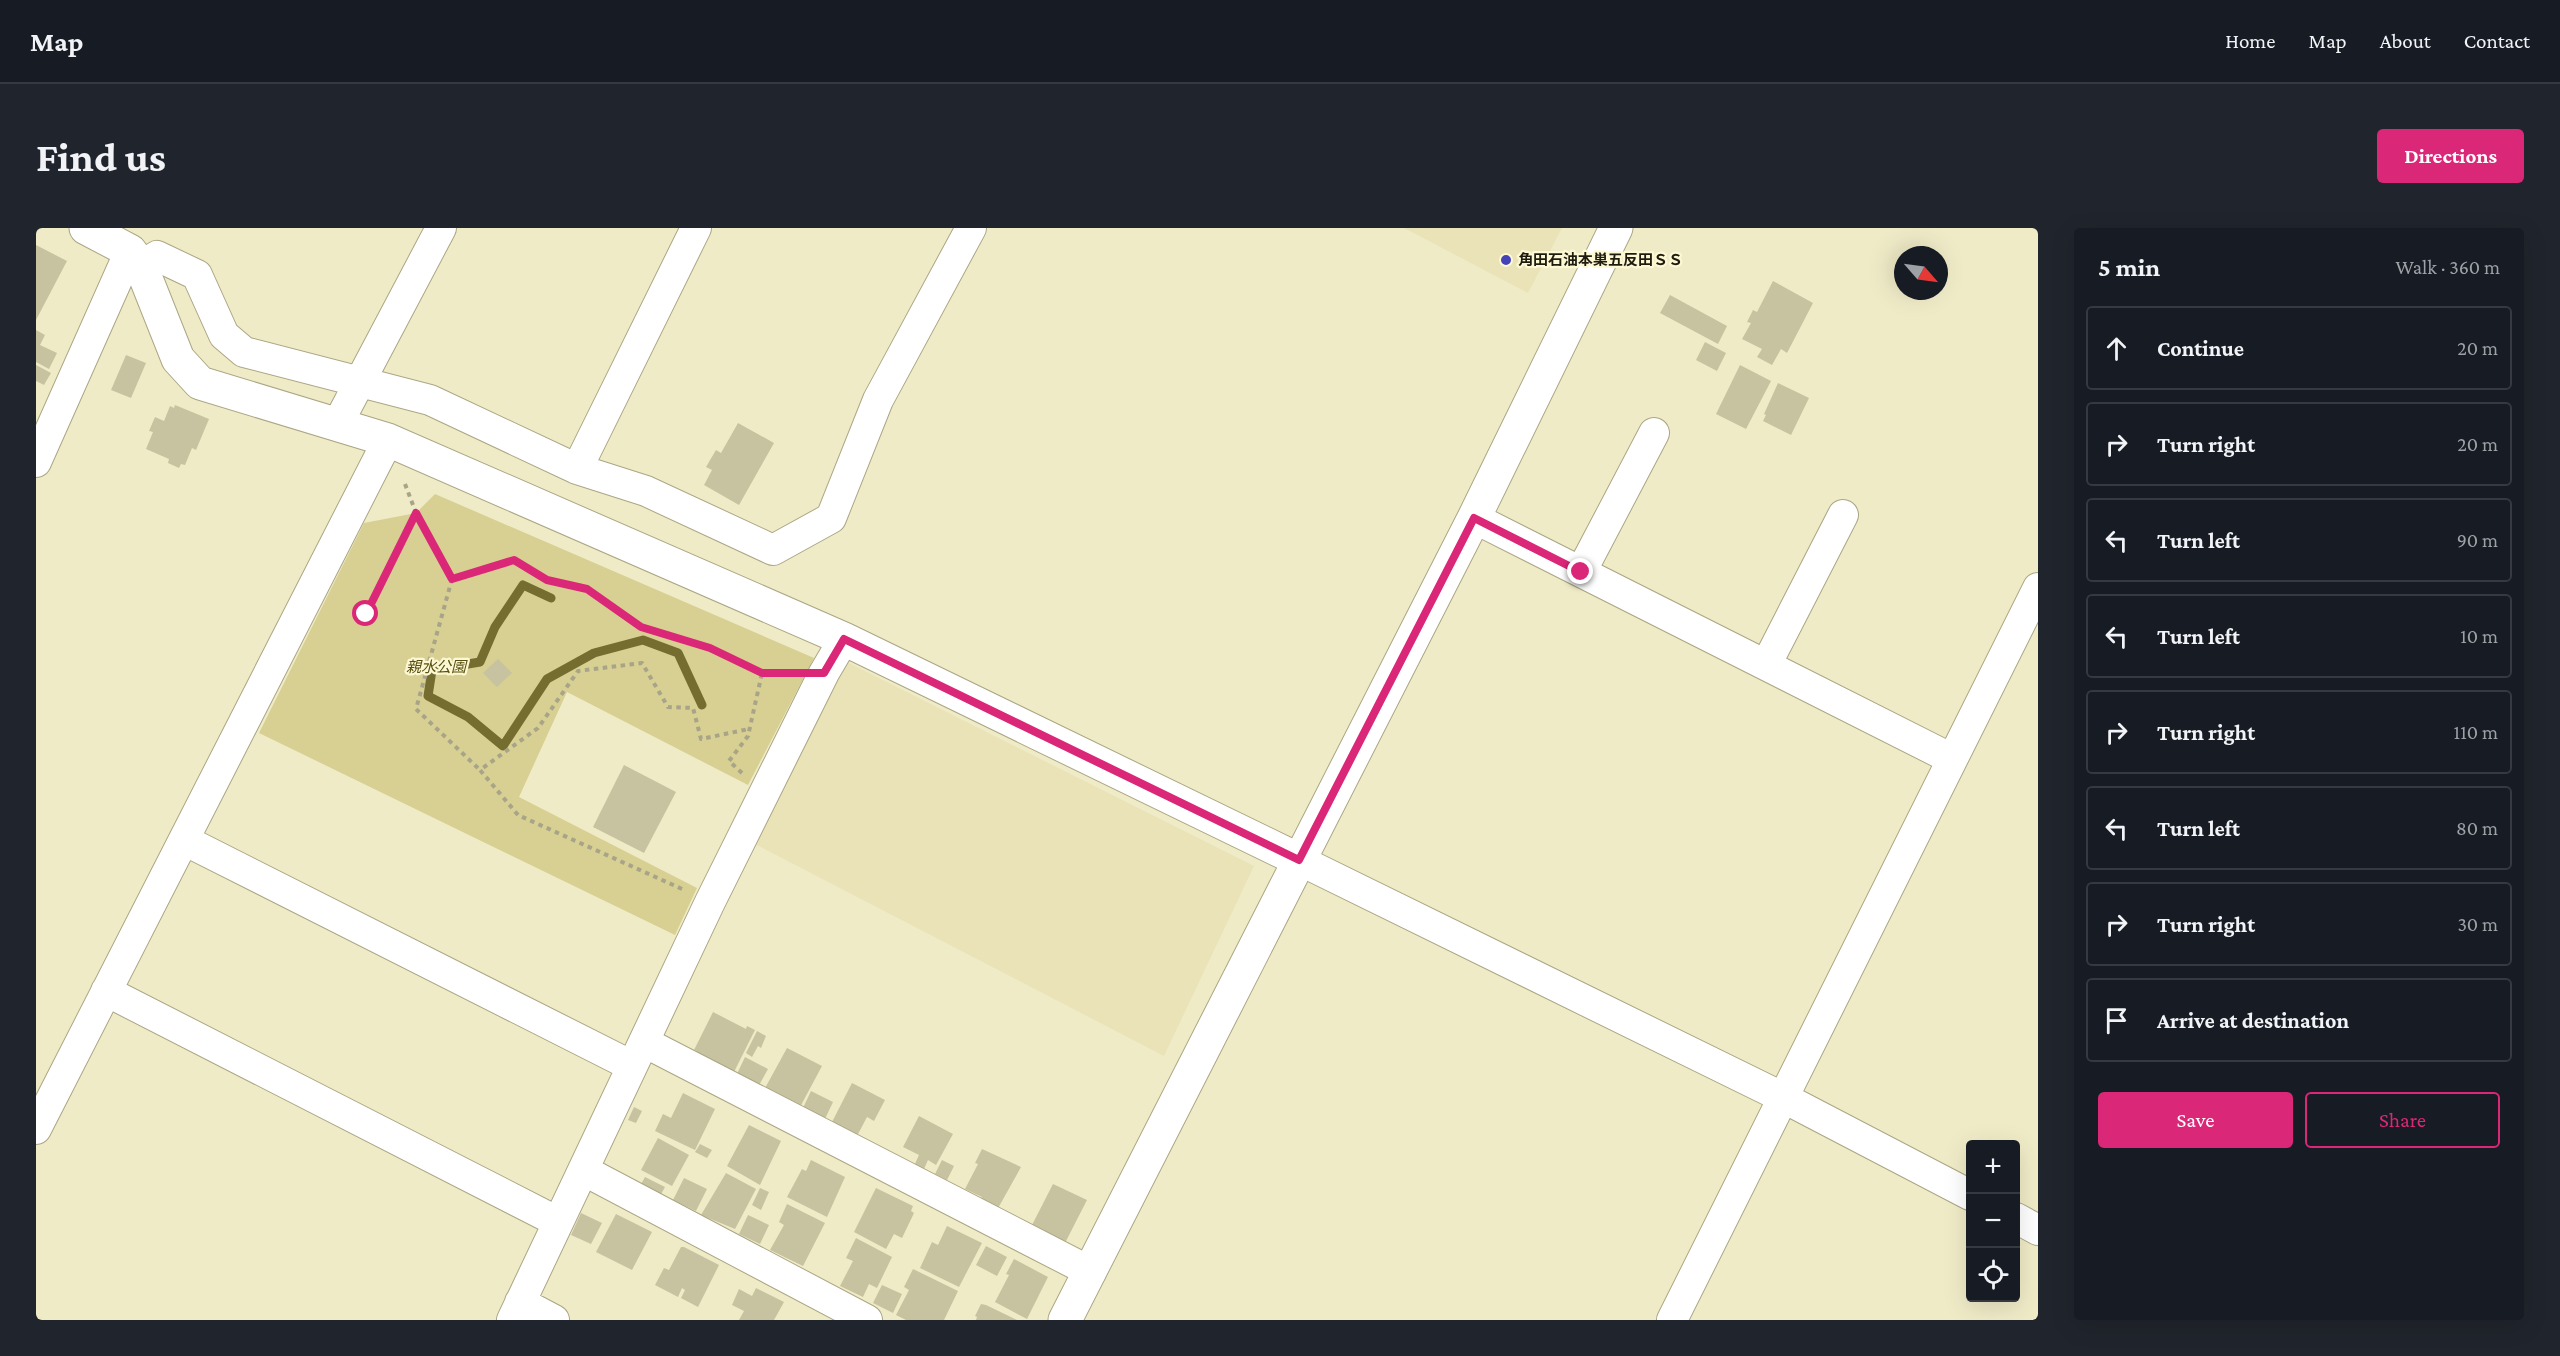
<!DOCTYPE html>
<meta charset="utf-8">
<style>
:root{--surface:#171b24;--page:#20242c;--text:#f1f3f6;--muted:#9ea1a6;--line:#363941;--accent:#db2777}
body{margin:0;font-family:"Crimson Pro","Noto Sans JP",serif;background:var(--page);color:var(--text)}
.controls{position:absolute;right:18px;bottom:18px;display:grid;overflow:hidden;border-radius:6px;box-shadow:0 6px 24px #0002}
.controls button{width:54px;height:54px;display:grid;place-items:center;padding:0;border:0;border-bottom:2px solid var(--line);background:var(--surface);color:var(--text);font:30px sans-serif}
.compass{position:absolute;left:1858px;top:18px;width:54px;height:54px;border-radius:50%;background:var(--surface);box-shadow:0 6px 24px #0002;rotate:118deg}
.stop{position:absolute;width:18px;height:18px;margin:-14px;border:4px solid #db2777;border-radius:50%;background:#fff}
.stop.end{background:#db2777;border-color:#fff;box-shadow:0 2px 6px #0008}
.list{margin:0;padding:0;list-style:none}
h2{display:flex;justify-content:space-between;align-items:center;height:78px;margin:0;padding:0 24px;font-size:26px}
h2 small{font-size:20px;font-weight:400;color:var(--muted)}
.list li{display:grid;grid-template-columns:39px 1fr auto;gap:18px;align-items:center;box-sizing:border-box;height:84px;margin:0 12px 12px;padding:0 12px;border:2px solid var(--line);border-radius:6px}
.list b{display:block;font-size:22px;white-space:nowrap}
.list em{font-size:20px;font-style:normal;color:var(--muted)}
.actions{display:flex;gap:12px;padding:18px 24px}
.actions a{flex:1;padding:14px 0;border:2px solid var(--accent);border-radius:6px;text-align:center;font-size:21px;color:var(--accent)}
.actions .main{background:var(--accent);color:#fff}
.icon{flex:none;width:33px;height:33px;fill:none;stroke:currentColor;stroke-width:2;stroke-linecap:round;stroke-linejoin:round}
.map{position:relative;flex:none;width:2002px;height:1092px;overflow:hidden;border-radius:6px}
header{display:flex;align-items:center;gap:36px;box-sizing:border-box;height:84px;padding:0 30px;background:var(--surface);border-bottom:2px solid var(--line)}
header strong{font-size:28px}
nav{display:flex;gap:33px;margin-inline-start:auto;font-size:21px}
.intro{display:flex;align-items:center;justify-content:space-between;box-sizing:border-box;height:144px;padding:0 36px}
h1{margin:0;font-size:42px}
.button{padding:15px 27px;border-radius:6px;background:var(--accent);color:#fff;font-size:21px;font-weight:700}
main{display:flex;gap:36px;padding:0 36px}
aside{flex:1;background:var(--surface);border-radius:6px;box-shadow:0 6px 24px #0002}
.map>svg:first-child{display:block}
</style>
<header>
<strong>Map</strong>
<nav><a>Home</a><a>Map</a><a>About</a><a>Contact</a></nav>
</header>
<div class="intro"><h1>Find us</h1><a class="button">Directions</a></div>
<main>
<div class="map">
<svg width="2002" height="1092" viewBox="0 0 2002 1092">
<rect width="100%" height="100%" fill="#f0ebc7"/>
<path fill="#e9e3b7" d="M1368,0H1526L1492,65Z
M809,433L1218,638L1128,828L719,616Z"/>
<path fill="#d8cf92" d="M399,266L778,430L712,557L531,464L483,569L661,660L639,707L223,505L328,295L380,285Z"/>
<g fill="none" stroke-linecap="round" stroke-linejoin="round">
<path stroke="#756c2f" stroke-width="9" d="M515,370L487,357L459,399L444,434L396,442L392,468L432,489L467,518L511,451L558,425L607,412L642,425L666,477"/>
</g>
<path fill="#c7c29f" d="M0,17L31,33L0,92Z
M1737,53L1777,75L1751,125L1745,121L1736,137L1721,129L1726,121L1706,111L1715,95L1711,94L1717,82L1721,84Z
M1634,67L1691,98L1682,116L1624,85Z
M0,102L9,107L4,117L21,125L13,141L0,134Z
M1669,114L1690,125L1681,143L1660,132Z
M90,127L110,135L95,170L75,162Z
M0,137L15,145L8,157L0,153Z
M1704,137L1735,153L1710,201L1680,186Z
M1742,155L1773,170L1755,207L1727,193L1730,187L1728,186Z
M139,177L173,191L160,222L156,220L149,237L145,236L143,240L132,235L133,231L110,221L117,204L113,203L119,189L128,193L134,178L138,180Z
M702,195L738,215L703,277L668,257L676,242L670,239L680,222L685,225Z
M462,431L476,445L461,459L447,445Z
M588,537L640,564L608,625L557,599Z
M677,784L710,801L711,798L719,802L698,844L659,828L661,823L658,822Z
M721,803L730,808L725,820L722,818L716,829L710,825Z
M751,820L786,838L763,881L728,862Z
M709,829L732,841L722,859L700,848Z
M816,855L849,872L838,893L831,889L821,908L796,894Z
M775,863L797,874L788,893L766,882Z
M647,865L679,881L659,922L619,903L627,886L635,890Z
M598,879L606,883L600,895L592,892Z
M883,888L917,906L900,937L892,932L887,943L878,938L883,927L867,919Z
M713,897L745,913L724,957L691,938Z
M622,910L653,927L636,958L605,942Z
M664,916L676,922L671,930L659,924Z
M946,921L985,939L961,982L943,973L946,969L929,961L942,936L939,935Z
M775,932L809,949L791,989L751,969L766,941L770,943Z
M906,932L918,938L911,952L899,946Z
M690,945L720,961L699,1001L665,987Z
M609,949L629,959L624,968L604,958Z
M648,950L671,961L660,983L637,972Z
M1017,956L1051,972L1028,1017L996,997Z
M724,960L733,964L725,982L716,977Z
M840,960L877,978L875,983L878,985L866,1010L858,1006L850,1021L818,1004Z
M751,976L789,995L767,1038L734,1022L748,997L743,994Z
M545,985L566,995L555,1016L535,1007Z
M580,986L616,1004L596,1042L560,1024Z
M712,987L733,997L724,1016L703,1006Z
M911,998L946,1015L923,1059L884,1040L896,1014L902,1017Z
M820,1010L856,1029L841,1060L833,1056L827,1069L804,1058L817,1033L810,1030Z
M950,1018L971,1029L961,1048L940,1037Z
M645,1019H648L683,1037L662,1079L645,1070L649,1062L646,1060L642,1069L619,1057L628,1040L633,1042Z
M978,1031L1012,1049L991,1091L959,1074L973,1047L970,1046Z
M877,1041L922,1063L908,1092H870L860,1087L873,1062L868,1059Z
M846,1057L866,1066L857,1085L837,1075Z
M720,1060L748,1074L738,1092H703L708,1083L696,1077L703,1061L716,1068Z
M945,1076L950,1077L981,1092H940L941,1089L939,1088Z"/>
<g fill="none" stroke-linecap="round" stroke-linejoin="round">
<defs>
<path id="minor" d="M105,38L121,28L161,47L188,107L208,124L394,172L541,241L660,0
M301,197L405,0
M0,234L94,23
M541,241L610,263L737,322L795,290L842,172L935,0
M1438,290L1916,531
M1545,344L1618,205
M1730,437L1807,287
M148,612L596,838
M1263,632L1746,869L1934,967
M70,763L522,994
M608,814L1055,1044
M0,901L352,212
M547,942L831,1092
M1980,990L2002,1002
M484,1074L518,1092
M476,1092L674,674L788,445L808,411
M1636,1092L2002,360"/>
<path id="tertiary" d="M50,0L94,23L105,38L142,131L164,155L352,212L808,411L1263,632
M1029,1092L1438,290L1580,0"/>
</defs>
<use href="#minor" stroke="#aba684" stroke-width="32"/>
<use href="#tertiary" stroke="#aba684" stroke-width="35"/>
<path stroke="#a8a488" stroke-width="4" stroke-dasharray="4.5 4.5" stroke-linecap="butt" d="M369,256L380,285L416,351L478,332L511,352L551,361L605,399L674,420L726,445H754
M416,351L380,481L444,542
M330,385L380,286
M706,545L693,533L712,508L726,445
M646,661L482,587L444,542L502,500L542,443L606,435L632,479L657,480L665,511L713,501"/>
<use href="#minor" stroke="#fff" stroke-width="30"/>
<use href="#tertiary" stroke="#fff" stroke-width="33"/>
</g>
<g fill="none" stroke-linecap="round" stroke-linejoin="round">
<path stroke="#db2777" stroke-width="8" d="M330,386L380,285L416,351L478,332L511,352L551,361L605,399L674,420L726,445H788L808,411L1263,632L1438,290L1545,344"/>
</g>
<circle fill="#4543b8" stroke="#fdf8d4" stroke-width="2" cx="1470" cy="32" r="6"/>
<g text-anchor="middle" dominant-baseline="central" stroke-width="4.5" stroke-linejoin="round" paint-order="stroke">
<g font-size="15" font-weight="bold" fill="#1e1c0f" stroke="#fdf8d4" text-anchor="start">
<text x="1482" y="32">角田石油本巣五反田ＳＳ</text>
</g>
<g font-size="15" font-style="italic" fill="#584f11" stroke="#fdf8d4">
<text x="400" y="439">親水公園</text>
</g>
</g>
</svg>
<div class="controls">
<button>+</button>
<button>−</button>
<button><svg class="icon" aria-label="locate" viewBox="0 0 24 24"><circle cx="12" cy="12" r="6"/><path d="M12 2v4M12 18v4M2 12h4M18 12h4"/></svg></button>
</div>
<svg class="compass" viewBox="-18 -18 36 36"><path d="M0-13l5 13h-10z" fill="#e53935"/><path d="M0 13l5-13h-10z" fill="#9ea1a6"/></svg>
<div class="stop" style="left:330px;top:386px"></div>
<div class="stop end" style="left:1545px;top:344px"></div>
</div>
<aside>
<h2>5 min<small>Walk · 360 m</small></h2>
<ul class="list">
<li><svg class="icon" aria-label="ahead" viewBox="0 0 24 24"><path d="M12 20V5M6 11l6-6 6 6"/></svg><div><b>Continue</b></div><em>20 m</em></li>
<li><svg class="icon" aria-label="right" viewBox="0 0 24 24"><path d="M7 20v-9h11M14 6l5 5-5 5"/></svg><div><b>Turn right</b></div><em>20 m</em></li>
<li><svg class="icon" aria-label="left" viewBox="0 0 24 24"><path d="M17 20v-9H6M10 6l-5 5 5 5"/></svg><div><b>Turn left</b></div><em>90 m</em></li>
<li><svg class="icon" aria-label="left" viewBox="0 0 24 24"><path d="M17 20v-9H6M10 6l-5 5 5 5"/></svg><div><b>Turn left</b></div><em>10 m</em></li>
<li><svg class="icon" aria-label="right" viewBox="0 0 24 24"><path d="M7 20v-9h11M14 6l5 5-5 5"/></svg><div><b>Turn right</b></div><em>110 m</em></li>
<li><svg class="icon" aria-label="left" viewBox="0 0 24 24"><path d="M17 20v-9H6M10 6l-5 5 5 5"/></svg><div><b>Turn left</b></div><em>80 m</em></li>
<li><svg class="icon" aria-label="right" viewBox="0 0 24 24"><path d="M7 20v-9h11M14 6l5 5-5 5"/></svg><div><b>Turn right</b></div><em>30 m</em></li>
<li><svg class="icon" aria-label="arrive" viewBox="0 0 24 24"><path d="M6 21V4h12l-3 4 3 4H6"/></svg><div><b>Arrive at destination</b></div></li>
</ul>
<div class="actions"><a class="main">Save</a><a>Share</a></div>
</aside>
</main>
